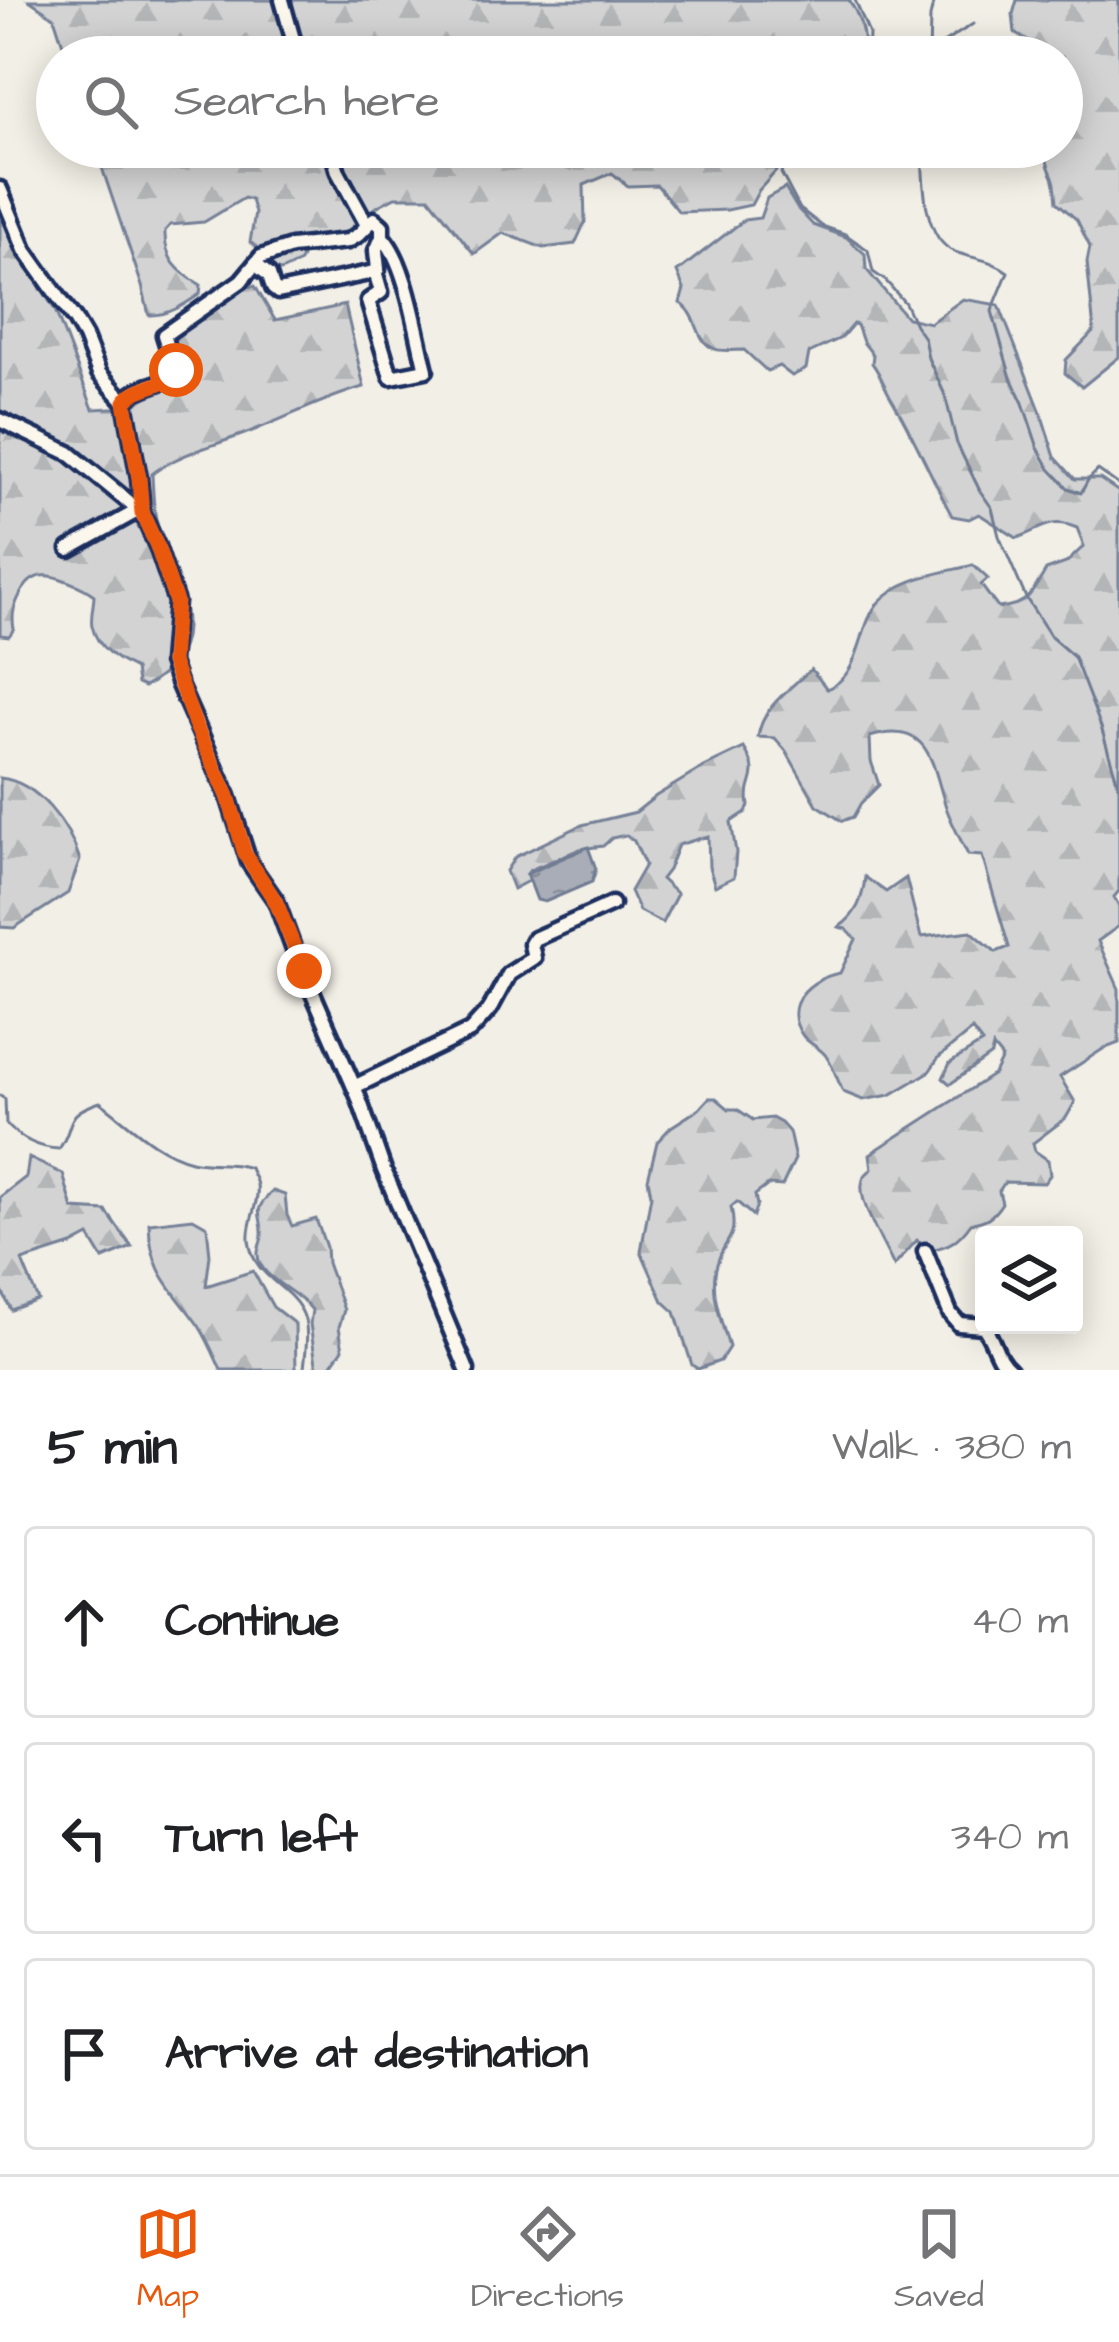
<!DOCTYPE html>
<meta charset="utf-8">
<style>
:root{--surface:#fff;--page:#f6f6f6;--text:#202124;--muted:#757577;--line:#e0e0e0;--accent:#ea580c}
body{margin:0;font-family:"Architects Daughter",sans-serif;background:var(--page);color:var(--text)}
.controls{position:absolute;right:36px;bottom:36px;display:grid;overflow:hidden;border-radius:12px;box-shadow:0 6px 30px #0003}
.controls button{width:108px;height:108px;display:grid;place-items:center;padding:0;border:0;border-bottom:3px solid var(--line);background:var(--surface);color:var(--text);font:60px sans-serif}
.stop{position:absolute;width:36px;height:36px;margin:-27px;border:9px solid #ea580c;border-radius:50%;background:#fff}
.stop.end{background:#ea580c;border-color:#fff;box-shadow:0 3px 12px #0008}
.list{margin:0;padding:0;list-style:none}
h2{display:flex;justify-content:space-between;align-items:center;height:156px;margin:0;padding:0 48px;font-size:51px}
h2 small{font-size:39px;font-weight:400;color:var(--muted)}
.list li{display:grid;grid-template-columns:78px 1fr auto;gap:36px;align-items:center;box-sizing:border-box;height:192px;margin:0 24px 24px;padding:0 24px;border:3px solid var(--line);border-radius:12px}
.list b{display:block;font-size:45px;white-space:nowrap}
.list em{font-size:39px;font-style:normal;color:var(--muted)}
.icon{flex:none;width:66px;height:66px;fill:none;stroke:currentColor;stroke-width:2;stroke-linecap:round;stroke-linejoin:round}
.map{position:relative;flex:none;width:1119px;height:1370px;overflow:hidden}
.search{position:absolute;background:var(--surface);box-shadow:0 6px 30px #0003;left:36px;right:36px;top:36px;height:132px;display:flex;align-items:center;gap:30px;box-sizing:border-box;padding:0 42px;border-radius:66px;color:var(--muted);font-size:45px}
.sheet{height:804px;background:var(--surface)}
nav{display:flex;justify-content:space-around;align-items:center;box-sizing:border-box;height:168px;border-top:3px solid var(--line);background:var(--surface);font-size:33px;color:var(--muted)}
nav a{display:grid;justify-items:center;gap:6px}
nav .on{color:var(--accent)}
.map>svg:first-child{display:block}
</style>
<div class="map">
<svg width="1119" height="1370" viewBox="0 0 1119 1370">
<defs>
<pattern id="forest-firs" width="22" height="20" patternUnits="userSpaceOnUse" patternTransform="scale(3)"><rect width="22" height="20" fill="#d2d3d2"/><path d="M5 1l3.5 6h-7zM16 11l3.5 6h-7z" fill="#b4b5b7"/></pattern>
<pattern id="water-ripples" width="26" height="14" patternUnits="userSpaceOnUse" patternTransform="scale(3)"><rect width="26" height="14" fill="#a9adb7"/><path d="M2 4q2-2 4 0t4 0M15 11q2-2 4 0t4 0" fill="none" stroke="#898d98"/></pattern>
</defs>
<rect width="100%" height="100%" fill="#f2efe6"/>
<filter id="ink" filterUnits="userSpaceOnUse"><feTurbulence type="fractalNoise" baseFrequency=".00833" numOctaves="2"/><feDisplacementMap in="SourceGraphic" scale="24" xChannelSelector="R" yChannelSelector="G"/><feConvolveMatrix kernelMatrix="1 2 1 2 8 2 1 2 1" color-interpolation-filters="sRGB"/></filter>
<g filter="url(#ink)">
<path fill="url(#forest-firs)" stroke="#768198" stroke-width="3" d="M29,0H849C861,18 866,36 863,57H67L54,17Z
M1017,0H1119V357L1082,387L1065,373L1066,360L1094,331L1087,262L1090,247L1077,220L1057,202C1056,194 1056,184 1053,177C1048,165 1045,161 1048,147H1062V134C1085,124 1087,97 1062,89V57H1036L1030,42L1015,33L1013,14Z
M95,147H790L777,170L759,190L751,205L727,210L679,212L657,185L628,186L612,173L584,185L585,222L575,244L543,248L503,233L474,254L429,197H395L378,206L346,232L309,238L300,262L281,271L272,269V259L250,242L255,213L251,200L244,198L204,222L170,225L165,231C164,259 178,272 201,285L200,294C184,305 168,316 149,315L142,286Z
M785,188L797,208L813,225L846,237L865,254L866,269L907,318L930,323L963,299L999,305L1040,410L1055,457L1075,479H1100L1119,492V891L1114,897L1119,906V926L1098,941L1119,989V1043L1103,1049L1060,1077L1075,1102L1066,1118L1033,1143L1035,1151L1048,1160L1050,1175L1044,1183L1005,1182L999,1191L1002,1203C993,1217 986,1221 971,1223C959,1240 949,1247 929,1250L917,1240L894,1266C885,1247 859,1204 862,1184C863,1176 866,1174 872,1169L870,1154L994,1074L1002,1058L993,1047L991,1055L950,1084L943,1078L950,1063L982,1043L972,1030L939,1057L929,1072L890,1095L863,1100L843,1092C838,1081 833,1066 826,1056C820,1047 809,1044 803,1036C780,1005 810,978 840,973L856,939L846,929L839,927C857,915 863,898 865,877L886,892L906,878L921,937L971,931L996,952L1009,947L982,856L968,855C961,840 953,826 947,810C932,767 932,718 870,737L871,761L879,785L861,803L853,817L842,821L817,805L786,751L775,738L758,737C762,707 790,689 811,669L827,689C862,675 857,629 878,603C900,577 943,573 973,565L988,579L981,585L998,608C1028,605 1031,595 1046,570L1066,563L1084,546L1077,528C1049,517 1043,529 1017,538L979,514L969,519L952,516C931,476 913,434 890,396C883,384 881,375 872,363L873,355L863,342L857,325L853,324L841,338L809,353L806,369L792,376L779,366L767,371L744,350C735,350 721,352 715,349C694,342 700,314 680,303L684,289L677,272L744,220L760,218L767,198Z
M0,211L33,275L55,310L93,409L132,407C146,392 170,393 180,376L169,341L247,287L255,286L275,320L345,305L364,387C326,397 293,415 257,429C222,444 182,451 152,474C153,493 153,512 159,530C179,588 215,649 144,687L137,684L135,669C117,660 97,648 92,626C90,617 94,604 94,595C85,588 77,585 67,581C43,571 29,574 18,599C13,610 12,617 14,629L9,636L0,635Z
M744,748C764,780 744,777 749,806L746,812L731,822L736,852L734,877L715,886L709,867L708,836L678,845L668,870L661,879L677,894L662,923L639,911L630,891L645,865L634,841L626,835L612,838L603,846L580,849L530,870L527,874L528,881L513,889L506,871L515,857L582,825L636,812L656,796L702,768Z
M0,778C38,782 69,825 80,860L68,893L14,928L0,927Z
M709,1098H716L729,1109H737L753,1120L772,1118L781,1123L789,1132L795,1159L782,1186L768,1185L755,1195L757,1205L753,1216L737,1202L731,1207C738,1240 726,1236 718,1261C708,1290 721,1319 729,1347L720,1361L698,1369L692,1365L675,1312L663,1301L641,1251L651,1195L648,1179L657,1142L671,1127L699,1109Z
M29,1158L63,1174L73,1209L106,1211L132,1247L103,1259L89,1236L72,1245L22,1261L38,1300L11,1310L0,1287V1197L26,1177Z
M273,1191L285,1195L287,1215L292,1226L316,1219L326,1247L327,1263L344,1310L339,1327L343,1349L328,1370H317L310,1324L312,1310C298,1291 258,1277 258,1255C257,1248 262,1242 262,1235C263,1213 250,1212 273,1191Z
M193,1218L207,1226L210,1255L206,1286L253,1271L273,1307L295,1324L296,1370H221C214,1355 208,1340 199,1326C172,1288 150,1273 149,1223Z"/>
<path fill="url(#water-ripples)" stroke="#707b93" stroke-width="3" d="M588,847L596,869L592,882L545,902L537,900L527,874Z"/>
<g fill="none" stroke-linecap="round" stroke-linejoin="round">
<path stroke="#707b93" stroke-width="3" d="M855,0L869,34L868,57
M929,52L973,24
M929,57L930,17L934,0
M793,147L781,173L800,209L822,226L845,234L868,250L873,272L886,281L905,303L915,325L924,338L928,358L945,395L957,444L980,491L992,508L999,536L1026,598L1051,637L1074,657L1101,727L1119,787
M922,147C923,176 922,239 955,252C974,259 991,259 1008,272L992,311L1011,378L1023,403L1038,448L1050,469L1068,488L1081,493L1088,480L1098,470L1119,485
M0,1096L5,1099L6,1124C21,1139 37,1148 59,1149C77,1123 61,1115 100,1102C129,1123 155,1152 191,1161C211,1166 231,1161 250,1168C252,1174 256,1179 257,1185C260,1202 247,1222 249,1240C253,1279 290,1284 303,1314C310,1331 305,1353 304,1370"/>
<defs>
<path id="minor" d="M282,0L298,57
M331,147L338,172L367,225
M0,189L25,250L75,320L85,337L99,373L125,402L139,478L142,513L157,546L176,602L171,662L179,685L228,796L249,862L276,901L294,950L358,1096L384,1170L467,1370
M375,271L381,292L368,301L391,377L426,370C417,336 406,260 382,237
M125,402C135,385 158,387 174,375L175,370L164,335L241,281L261,257L291,247L348,241L358,235L374,219L382,226V237L376,251L378,269L374,272L278,292L273,288L269,275L255,264
M0,420L69,453L141,512
M69,549L139,510
M354,1087L470,1031L490,1009L509,974L534,958L531,944L534,939L612,904
M925,1251L950,1313L959,1324L983,1326C995,1340 995,1358 1010,1370"/>
</defs>
<use href="#minor" stroke="#1b2f5e" stroke-width="21"/>
<use href="#minor" stroke="#fbf7ec" stroke-width="12"/>
</g>
</g>
<g fill="none" stroke-linecap="round" stroke-linejoin="round" filter="url(#ink)">
<path stroke="#ea580c" stroke-width="15" d="M176,370C164,390 138,383 125,402L139,478L142,513L157,546L176,602L172,662L195,724L228,796L245,854L276,902L304,971"/>
</g>
</svg>
<div class="controls">
<button><svg class="icon" aria-label="layers" viewBox="0 0 24 24"><path d="M12 4l9 5-9 5-9-5zM3 14l9 5 9-5"/></svg></button>
</div>
<div class="stop" style="left:176px;top:370px"></div>
<div class="stop end" style="left:304px;top:971px"></div>
<div class="search"><svg class="icon" aria-label="search" viewBox="0 0 24 24"><circle cx="10" cy="10" r="6"/><path d="M15 15l6 6"/></svg>Search here</div>
</div>
<section class="sheet">
<h2>5 min<small>Walk · 380 m</small></h2>
<ul class="list">
<li><svg class="icon" aria-label="ahead" viewBox="0 0 24 24"><path d="M12 20V5M6 11l6-6 6 6"/></svg><div><b>Continue</b></div><em>40 m</em></li>
<li><svg class="icon" aria-label="left" viewBox="0 0 24 24"><path d="M17 20v-9H6M10 6l-5 5 5 5"/></svg><div><b>Turn left</b></div><em>340 m</em></li>
<li><svg class="icon" aria-label="arrive" viewBox="0 0 24 24"><path d="M6 21V4h12l-3 4 3 4H6"/></svg><div><b>Arrive at destination</b></div></li>
</ul>
</section>
<nav>
<a class="on"><svg class="icon" aria-label="map" viewBox="0 0 24 24"><path d="M3 6l6-2 6 2 6-2v14l-6 2-6-2-6 2zM9 4v14M15 6v14"/></svg>Map</a>
<a><svg class="icon" aria-label="directions" viewBox="0 0 24 24"><path d="M12 3l9 9-9 9-9-9zM9 14v-3h6M13 9l2 2-2 2"/></svg>Directions</a>
<a><svg class="icon" aria-label="saved" viewBox="0 0 24 24"><path d="M7 4h10v16l-5-4-5 4z"/></svg>Saved</a>
</nav>
